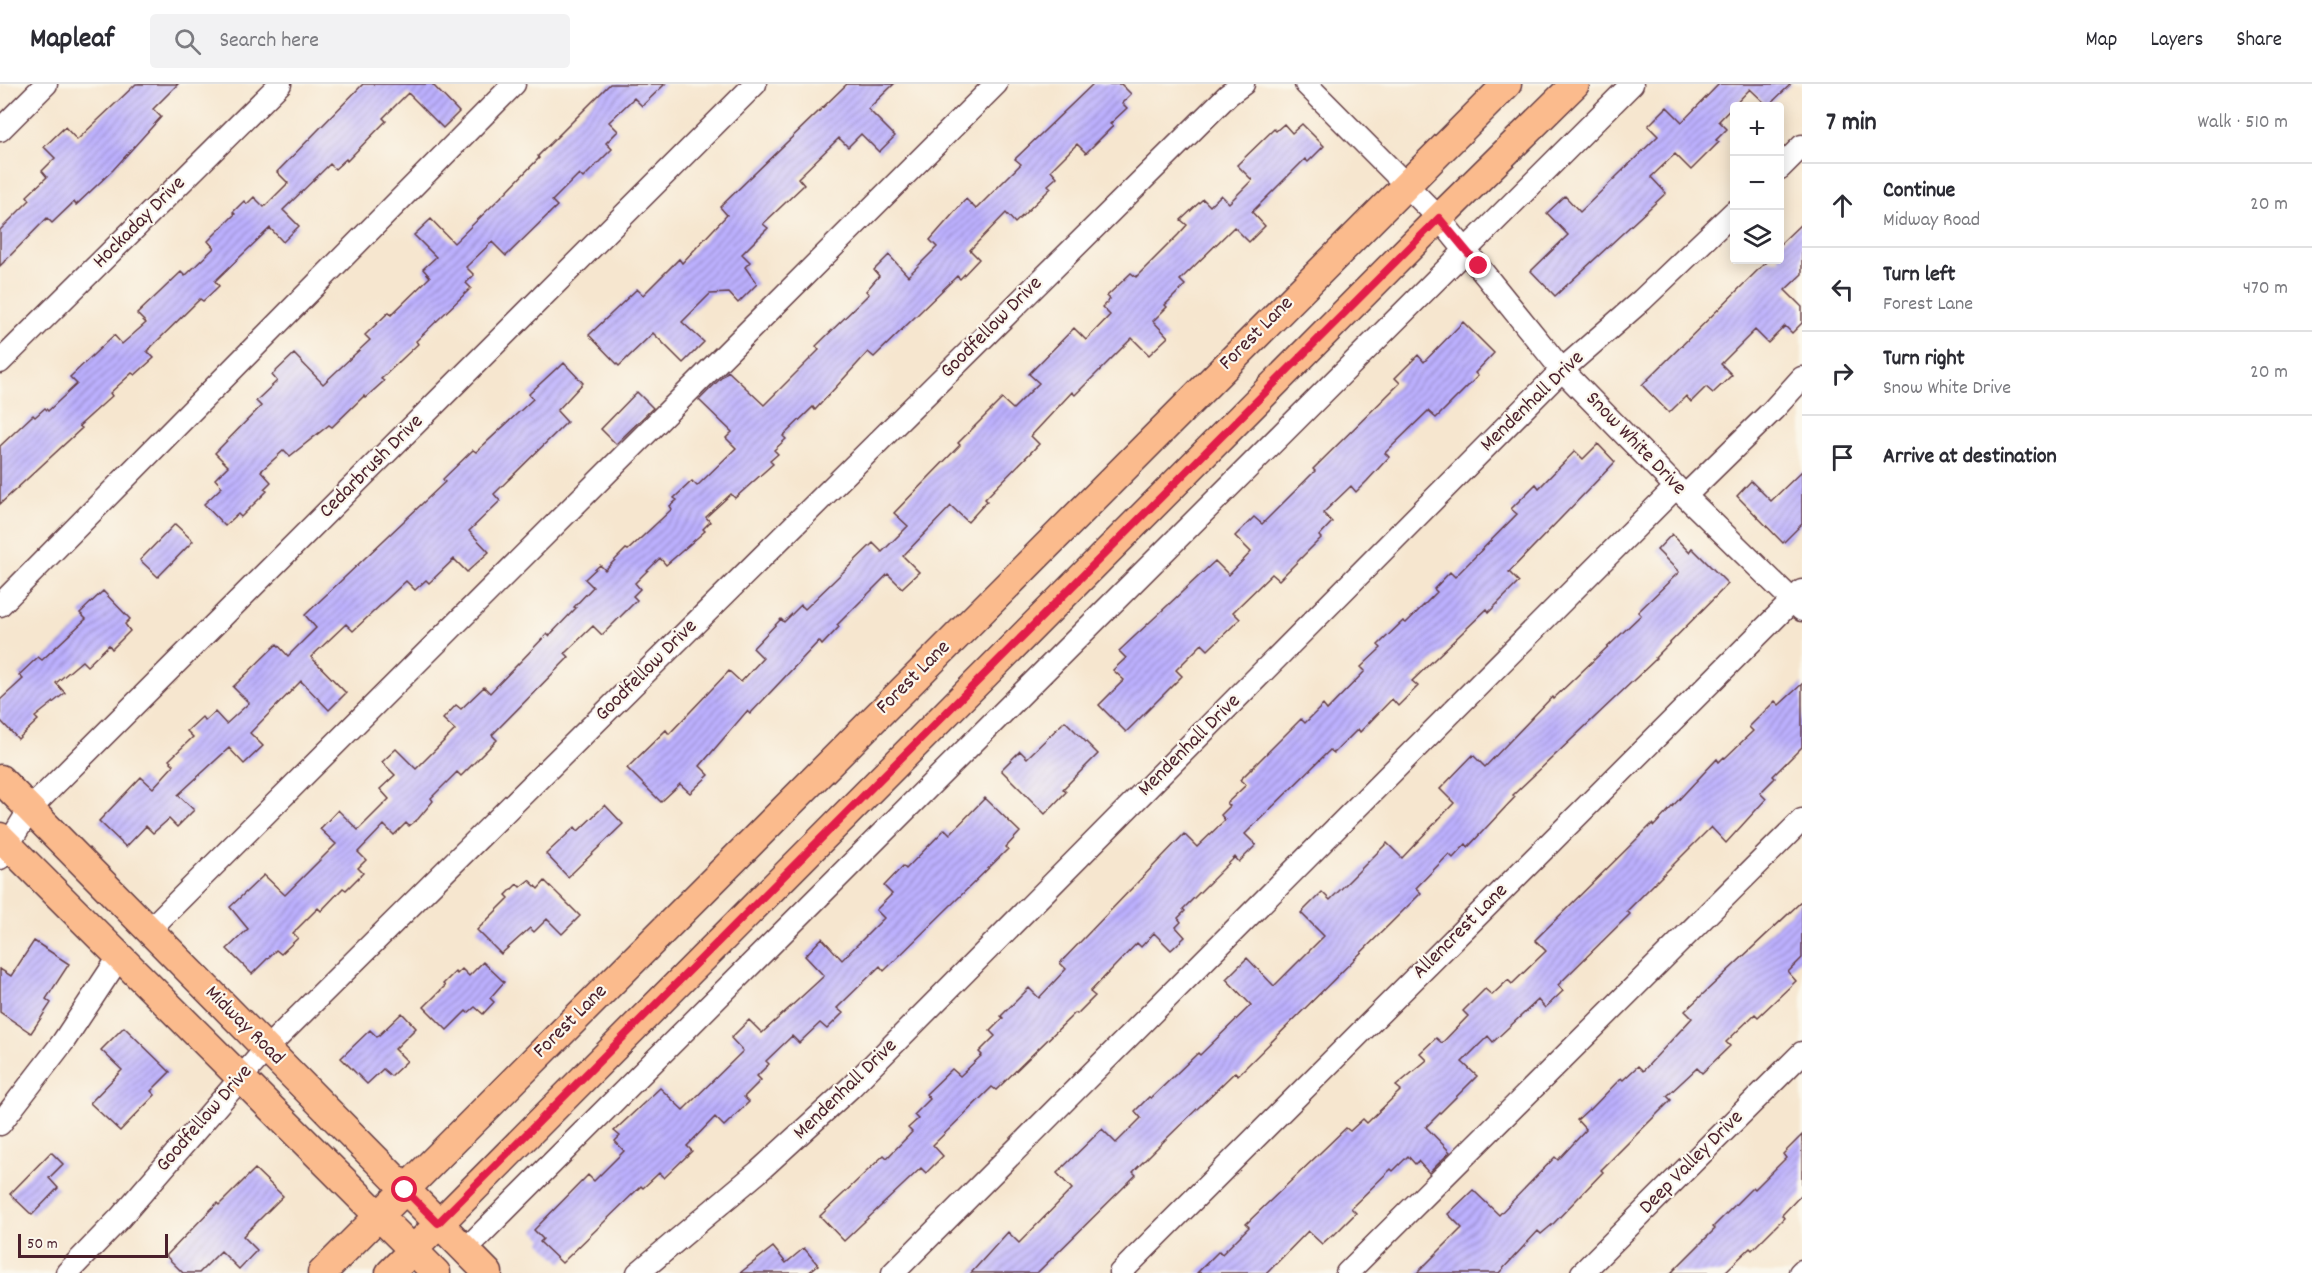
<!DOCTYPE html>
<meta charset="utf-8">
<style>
:root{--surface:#fff;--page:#f2f2f3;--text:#2b2b33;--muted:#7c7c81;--line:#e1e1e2}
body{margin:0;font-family:Dekko,sans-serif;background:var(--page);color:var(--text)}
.controls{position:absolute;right:18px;top:18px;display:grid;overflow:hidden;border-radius:6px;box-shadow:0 3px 15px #0003}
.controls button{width:54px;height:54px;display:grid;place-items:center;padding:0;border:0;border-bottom:2px solid var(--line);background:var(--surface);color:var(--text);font:30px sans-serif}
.scale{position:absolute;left:18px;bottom:15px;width:150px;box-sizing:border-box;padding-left:6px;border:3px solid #4a1f2b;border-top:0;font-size:16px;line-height:21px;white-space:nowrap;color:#4a1f2b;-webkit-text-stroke:4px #fbf7ec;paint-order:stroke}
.stop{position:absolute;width:18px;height:18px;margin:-14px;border:4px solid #e11d48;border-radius:50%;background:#fff}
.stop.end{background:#e11d48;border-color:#fff;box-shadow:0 2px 6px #0008}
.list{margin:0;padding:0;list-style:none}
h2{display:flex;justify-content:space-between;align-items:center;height:78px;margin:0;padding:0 24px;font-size:26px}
h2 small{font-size:20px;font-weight:400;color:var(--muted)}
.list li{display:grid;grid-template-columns:39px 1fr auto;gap:18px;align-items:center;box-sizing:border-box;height:84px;padding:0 24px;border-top:2px solid var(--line)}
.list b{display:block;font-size:22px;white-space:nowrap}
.list p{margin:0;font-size:20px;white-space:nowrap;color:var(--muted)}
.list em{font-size:20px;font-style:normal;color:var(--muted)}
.icon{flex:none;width:33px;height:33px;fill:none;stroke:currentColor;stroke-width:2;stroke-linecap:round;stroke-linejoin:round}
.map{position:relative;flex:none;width:1802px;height:1189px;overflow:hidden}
header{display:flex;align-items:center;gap:36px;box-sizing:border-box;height:84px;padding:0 30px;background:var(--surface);border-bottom:2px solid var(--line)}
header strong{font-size:28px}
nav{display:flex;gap:33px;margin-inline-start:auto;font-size:21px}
.search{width:420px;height:54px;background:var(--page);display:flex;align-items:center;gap:15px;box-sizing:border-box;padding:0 21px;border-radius:6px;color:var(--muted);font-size:22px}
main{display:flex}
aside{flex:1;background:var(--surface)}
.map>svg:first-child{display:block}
</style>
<header>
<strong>Mapleaf</strong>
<div class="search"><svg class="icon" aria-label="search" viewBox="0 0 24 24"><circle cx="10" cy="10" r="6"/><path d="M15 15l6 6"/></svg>Search here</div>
<nav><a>Map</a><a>Layers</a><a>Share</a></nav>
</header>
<main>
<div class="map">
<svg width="1802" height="1189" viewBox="0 0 1802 1189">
<defs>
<pattern id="building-hatch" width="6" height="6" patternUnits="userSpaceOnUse" patternTransform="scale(1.5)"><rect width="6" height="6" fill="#bcb0fe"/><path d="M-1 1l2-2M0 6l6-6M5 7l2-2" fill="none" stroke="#9b8fce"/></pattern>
</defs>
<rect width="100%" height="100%" fill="#fbf7ec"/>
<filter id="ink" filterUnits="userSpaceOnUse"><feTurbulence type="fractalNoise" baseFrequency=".0167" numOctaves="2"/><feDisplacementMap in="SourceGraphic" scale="12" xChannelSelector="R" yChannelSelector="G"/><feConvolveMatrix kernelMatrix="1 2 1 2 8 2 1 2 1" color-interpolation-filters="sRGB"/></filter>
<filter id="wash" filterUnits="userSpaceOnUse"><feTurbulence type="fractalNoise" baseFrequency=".008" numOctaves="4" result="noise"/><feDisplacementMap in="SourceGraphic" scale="24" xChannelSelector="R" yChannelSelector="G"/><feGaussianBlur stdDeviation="1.35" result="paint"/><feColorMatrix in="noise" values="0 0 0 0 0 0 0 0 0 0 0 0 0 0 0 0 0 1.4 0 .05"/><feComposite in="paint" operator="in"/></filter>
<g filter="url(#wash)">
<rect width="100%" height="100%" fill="#f6e6cf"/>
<g id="blocks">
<path fill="url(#building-hatch)" d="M136,0H178L153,25L161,33L113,86L76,121L74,118L52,139L47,134L0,182V146L30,116L27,112L47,93L42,87L55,74L44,63L65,43L77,56Z
M363,0H432L459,28L443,44L408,9L383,34L386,37L347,77L346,75L335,85L330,80L283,126L299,142L283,158L270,144L215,197L219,202L203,217L200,215L147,267L154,274L135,291L132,289L110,309L112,312L79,342L82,344L0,420V362L33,331L35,333L45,324L48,327L77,300L70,293L114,251L122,260L146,239L137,230L181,188L185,192L214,164L208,157L235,130L233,128L244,117L247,120L254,113L264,123L288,99L277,88Z
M610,0H665L642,22L634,14L609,38L618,47L606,59L612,65L583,94L579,90L552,117L557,122L506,172L492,158L466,183L474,191L466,199L471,204L416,257L418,260L381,295L384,297L365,314L364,312L332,343L329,341L290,372L284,366L261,387L271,398L264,405L267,407L241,433L238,430L225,442L204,420L222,403L215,395L228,382L215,369L261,322L256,317L277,297L272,291L294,270L323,300L370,256L365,251L389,228L391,231L430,193L423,185L436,173L414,151L431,135L454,159L506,108L539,74L538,72Z
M847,0H894L868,25L895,52L879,68L861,50L848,63L839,54L798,94L804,101L763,140L768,144L742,170L750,178L745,183L757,200L738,219L729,209L710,210L682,238L704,258L683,279L653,249L619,282L589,251L637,205L643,211L679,175L682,179L727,131L720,123Z
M1093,0H1121L1131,10L1122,19L1127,24L1110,40L1113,42L1086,69L1077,60L1051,86L1057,93L1048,101L1051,104L1015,139L1006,129L970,166L979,175L960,195L957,192L874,273L868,268L815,326L813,323L783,352L786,355L774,366L778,370L770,377L773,380L735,414L731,410L706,433L710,438L703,445L705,447L666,481L660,474L635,499L640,505L633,512L637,516L602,551L593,542L565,569L569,573L492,651L497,656L461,692L457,688L431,714L433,717L418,735L409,742L406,739L394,751L384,741L358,768L366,776L358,784L363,789L346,806L343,804L321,827L318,824L293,849L298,854L281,870L276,866L252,890L227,865L248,845L230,823L264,791L285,811L336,760L320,745L338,726L358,746L389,715L380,705L395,691L382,678L396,665L416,685L455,646L443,635L456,621L461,625L484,603L490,609L547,550L549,552L576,524L574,523L593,503L585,495L600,481L605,486L626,465L628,466L672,425L670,422L677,416L674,414L692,397L697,402L736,364L726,354L732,348L699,316L728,287L764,321L819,266L816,262L869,210L866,207L879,192L874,186L889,171L908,192L937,163L930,156L966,115L976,125L1021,80L1015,75Z
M1719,0H1791L1768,22L1750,5L1719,37L1727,45L1716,56L1719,58L1691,86L1675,70L1651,93L1666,109L1555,212L1531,187L1568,151L1547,129L1565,112L1580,128L1658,52L1648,42L1667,23L1682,38Z
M1284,40L1292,49L1302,40L1324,62L1308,78L1305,75L1252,128L1265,142L1249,158L1234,143L1180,196L1185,201L1165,221L1167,223L1153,237L1168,253L1149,271L1132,254L1075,311L1072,308L1031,352L1039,360L985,415L987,417L968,438L951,422L903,472L919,488L902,504L888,490L837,541L839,543L822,561L819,557L750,630L747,627L700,682L709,691L690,709L680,700L661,718L627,684L666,646L669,650L729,587L741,598L763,574L753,564L781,535L784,538L801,521L805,525L873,459L882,468L908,442L894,429L960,361L958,359L1002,315L1013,325L1039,299L1029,290L1074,244L1086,256L1110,231L1102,223L1110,215L1107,212L1131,189L1136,193L1178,151L1187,141L1181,136L1203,115L1210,122L1221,111L1229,119L1252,96L1237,81L1274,45L1276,47Z
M1802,139V190L1785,206L1802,223V239L1792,249L1785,242L1768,259L1755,246L1721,280L1732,291L1713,309L1706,303L1691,318L1686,312L1669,329L1642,301L1768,176H1779V161Z
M1463,238L1494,269L1475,289L1478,292L1436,334L1428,327L1385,369L1389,373L1367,397L1356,408L1351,402L1323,429L1332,438L1319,452L1321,454L1279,496L1272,490L1233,528L1240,535L1208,566L1202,560L1176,586L1182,592L1126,648L1099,621L1124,596L1113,586L1126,574L1119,567L1215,477L1229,491L1251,468L1235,452L1254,433L1262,440L1315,387L1313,385L1400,299L1395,294L1418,271L1424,278Z
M564,279L583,299L557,327L567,338L494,410L500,417L469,447L489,468L467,488L454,475L429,499L426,496L415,506L406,497L353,547L346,540L311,573L346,609L329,626L301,597L250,649L263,662L244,680L229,664L178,711L194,726L177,743L169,735L153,749L146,742L126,763L99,737L141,693L153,704L174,681L169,676L193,653L187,647L202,633L205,637L215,628L226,640L249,619L233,603L277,560L288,572L316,544L305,531L445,398L443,395L473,366L476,368L533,315L529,310L557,284L558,285Z
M637,308L653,324L616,360L601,345Z
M1598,360L1615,378L1509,488L1519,498L1489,528L1487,525L1412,597L1418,602L1398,622L1392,615L1360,648L1358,645L1334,669L1330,666L1245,750L1256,761L1239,778L1235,773L1183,825L1185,827L1178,834L1181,838L1176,843L1185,853L1171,866L1154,849L1141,863L1137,859L1090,908L1095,912L1077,930L1075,929L996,1006L992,1003L933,1061L943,1072L926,1089L921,1084L844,1157L820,1132L884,1071L887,1074L912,1048L908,1044L918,1035L914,1031L930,1015L926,1010L952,985L960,992L982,971L979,968L995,952L990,947L1003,934L1001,932L1029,904L1039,914L1066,885L1060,879L1184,750L1197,763L1225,736L1221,731L1230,722L1227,719L1246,701L1240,696L1301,635L1305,639L1323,621L1327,626L1365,587L1361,583L1381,564L1378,561L1403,537L1406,539L1437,508L1434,505L1450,488L1455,493L1517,430L1511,425L1536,400L1539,404L1575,367L1583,375Z
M1802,387V440L1783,459L1737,412L1751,397L1771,417Z
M175,440L193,457L158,493L140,476Z
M1672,450L1689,468L1692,464L1728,500L1655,574L1656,575L1513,711L1515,713L1468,763L1466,760L1453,774L1449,770L1416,804L1421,809L1238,991L1235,988L1164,1057L1133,1088L1136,1091L1037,1189H971L1008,1148L1019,1159L1072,1105L1057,1089L1102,1045L1116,1059L1141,1034L1135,1027L1149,1013L1151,1014L1198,969L1200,971L1251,921L1226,895L1247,874L1274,902L1324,852L1301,829L1322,808L1330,816L1387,759L1402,774L1454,719L1440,705L1473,671L1485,683L1552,613L1553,615L1641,531L1638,528L1679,488L1657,466Z
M103,507L130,535L125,540L130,547L112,565L109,561L87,582L82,577L56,599L65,609L35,633L38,636L18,655L0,636V616L23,595L19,591L38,573L42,576L86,535L80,529Z
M1802,600V663L1773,692L1775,694L1760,709L1766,715L1726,759L1711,743L1627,827L1630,830L1558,901L1563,907L1545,924L1538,916L1493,958L1488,952L1462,978L1477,992L1426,1043L1450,1068L1429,1089L1418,1077L1415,1080L1408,1072L1393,1087L1391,1085L1351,1124L1356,1129L1334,1151L1333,1150L1322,1160L1308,1147L1267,1189H1197L1219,1167L1222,1170L1249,1143L1246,1140L1346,1044L1350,1047L1363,1035L1367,1039L1401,1006L1396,1002L1427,976L1420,969L1436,954L1442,959L1468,932L1463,927L1485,905L1492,911L1508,896L1512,900L1546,867L1535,856L1652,740L1654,742L1717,675L1719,678L1724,673L1725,674L1753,647L1749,643L1775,617L1779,621Z
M1065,637L1098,670L1063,705L1066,708L1045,730L1001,686L1020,667L1027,674Z
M985,714L1020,748L1006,763L1008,765L884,887L880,882L837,924L843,929L827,945L820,939L799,959L792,952L766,977L769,980L757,992L761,996L744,1013L749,1018L724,1042L715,1033L687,1062L692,1067L664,1094L659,1089L643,1104L641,1102L562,1179L540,1158L543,1155L534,1146L588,1091L594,1097L624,1067L615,1057L620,1052L614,1047L660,1004L683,1026L743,967L731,954L749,936L762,949L824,892L805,872L822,854L842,876L884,834L876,826L892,810L884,802L903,782L906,785L945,745L950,750Z
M605,721L623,740L568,793L546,770L575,743L578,747Z
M529,796L538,805L545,797L580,832L562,850L547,835L534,848L530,844L501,870L477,846L509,814L506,811L517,800L520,803Z
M1802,817V874L1788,888L1796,897L1758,933L1755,930L1726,958L1730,962L1702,989L1697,984L1667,1012L1671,1016L1601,1086L1603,1088L1554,1139L1541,1150L1538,1147L1499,1189H1417L1462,1144L1448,1130L1473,1106L1499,1131L1555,1073L1558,1076L1586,1046L1577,1036L1589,1025L1590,1026L1621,994L1623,996L1638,982L1643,987L1692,934L1685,927Z
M34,857L69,880L46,915L51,919L31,949L0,928V885L11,892Z
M483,878L504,898L490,914L494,918L483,930L475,923L468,929L466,927L447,946L424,923L445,902L443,900L455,888L457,890L462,885L469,892Z
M402,929L416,944L395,965L407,977L391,992L383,985L367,1000L341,974L370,946L377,953Z
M124,943L170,988L151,1007L155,1011L120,1047L90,1019L122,986L101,966Z
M1802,1051V1110L1782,1131L1784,1134L1752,1166L1750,1164L1724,1189H1671L1715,1145L1713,1143L1753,1103L1755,1105L1786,1074L1783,1070Z
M51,1068L63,1080L49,1094L58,1104L32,1131L10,1110Z
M255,1085L283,1112L243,1152L257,1166L239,1185L221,1167L199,1189H183L166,1172L217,1119L219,1121Z
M773,1163L786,1179L804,1164L818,1181L808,1189H740Z"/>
</g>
</g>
<g filter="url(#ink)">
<use href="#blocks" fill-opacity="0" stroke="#643d44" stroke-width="1.5"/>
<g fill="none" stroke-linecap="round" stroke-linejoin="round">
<defs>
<path id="minor" d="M1306,0L1439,134L1562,286L1676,403L1802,526
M0,46L46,0
M1780,84L1802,62
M0,278L280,0
M1685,412L1773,326L1802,294
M0,521L514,0
M0,774L30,725L755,0
M149,846L996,0
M0,1040L63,958L120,872
M465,1166L1632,0
M67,1189L120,1134L266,965L1228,11L1243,0
M638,1189L758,1088L851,1003L1562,286L1642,216L1734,128
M893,1189L1676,403
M1120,1189L1802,507
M1347,1189L1802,736
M1582,1189L1802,969
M1800,1189L1802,1187"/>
<path id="major" d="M0,695L488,1189
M0,753L436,1189
M322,1189L1507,0
M390,1189L1439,134L1575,0"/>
</defs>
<use href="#minor" stroke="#643d44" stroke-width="25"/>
<use href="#major" stroke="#643d44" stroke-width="31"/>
<use href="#minor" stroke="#fff" stroke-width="22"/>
<use href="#major" stroke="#fbbb8d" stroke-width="28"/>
</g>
</g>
<g fill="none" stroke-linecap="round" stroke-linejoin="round" filter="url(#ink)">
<path stroke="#e11d48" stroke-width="8" d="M405,1106L438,1139L1439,134L1479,182"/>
</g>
<g text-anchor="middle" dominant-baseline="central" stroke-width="4.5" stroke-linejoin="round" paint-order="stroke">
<g font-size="21" fill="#4a1f2b" stroke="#fbf7ec">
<text transform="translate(140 139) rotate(-45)">Hockaday Drive</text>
<text transform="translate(992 244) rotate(-45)">Goodfellow Drive</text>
<text transform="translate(1257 250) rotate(-45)">Forest Lane</text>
<text transform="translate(1533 318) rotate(-44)">Mendenhall Drive</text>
<text transform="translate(1635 360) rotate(46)">Snow White Drive</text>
<text transform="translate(372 383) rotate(-45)">Cedarbrush Drive</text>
<text transform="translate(647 587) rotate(-45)">Goodfellow Drive</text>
<text transform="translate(914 594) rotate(-45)">Forest Lane</text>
<text transform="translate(1190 662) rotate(-45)">Mendenhall Drive</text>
<text transform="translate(1461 848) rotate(-45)">Allencrest Lane</text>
<text transform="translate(571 938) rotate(-45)">Forest Lane</text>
<text transform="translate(244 942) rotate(45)">Midway Road</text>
<text transform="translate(846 1006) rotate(-44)">Mendenhall Drive</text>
<text transform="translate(205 1035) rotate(-49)">Goodfellow Drive</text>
<text transform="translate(1692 1079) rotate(-45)">Deep Valley Drive</text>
</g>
</g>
</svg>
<div class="controls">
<button>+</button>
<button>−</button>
<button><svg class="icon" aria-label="layers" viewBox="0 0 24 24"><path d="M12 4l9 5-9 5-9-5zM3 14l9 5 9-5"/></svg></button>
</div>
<div class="scale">50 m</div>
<div class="stop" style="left:405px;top:1106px"></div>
<div class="stop end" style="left:1479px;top:182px"></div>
</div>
<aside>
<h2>7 min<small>Walk · 510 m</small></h2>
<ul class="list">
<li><svg class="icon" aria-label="ahead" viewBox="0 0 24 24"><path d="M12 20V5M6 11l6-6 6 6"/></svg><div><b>Continue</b><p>Midway Road</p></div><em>20 m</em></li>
<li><svg class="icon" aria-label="left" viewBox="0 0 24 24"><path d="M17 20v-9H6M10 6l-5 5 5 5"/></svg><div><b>Turn left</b><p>Forest Lane</p></div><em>470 m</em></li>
<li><svg class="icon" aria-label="right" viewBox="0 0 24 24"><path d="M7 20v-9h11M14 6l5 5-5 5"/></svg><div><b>Turn right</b><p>Snow White Drive</p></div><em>20 m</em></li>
<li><svg class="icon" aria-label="arrive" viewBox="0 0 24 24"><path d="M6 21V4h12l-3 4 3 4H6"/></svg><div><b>Arrive at destination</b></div></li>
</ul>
</aside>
</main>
